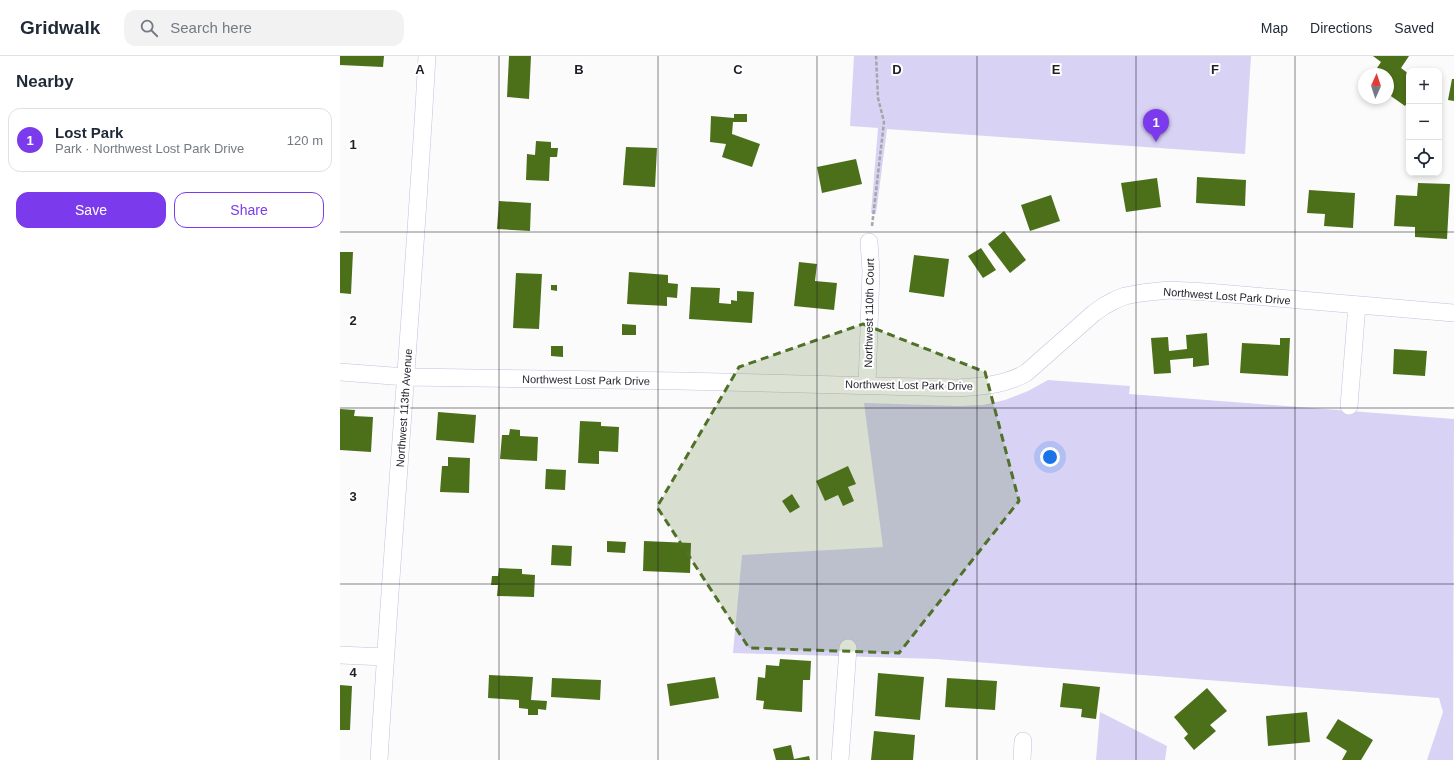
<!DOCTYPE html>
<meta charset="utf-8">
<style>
:root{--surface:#fff;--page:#f2f2f3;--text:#1f2937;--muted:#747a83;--line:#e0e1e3;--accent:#7c3aed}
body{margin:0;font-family:Arial,sans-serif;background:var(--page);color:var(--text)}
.controls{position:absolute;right:12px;top:12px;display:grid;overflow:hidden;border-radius:8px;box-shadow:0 2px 6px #0003}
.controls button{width:36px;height:36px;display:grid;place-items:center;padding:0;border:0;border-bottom:1px solid var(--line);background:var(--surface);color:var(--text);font:20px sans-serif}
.compass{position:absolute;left:1018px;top:12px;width:36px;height:36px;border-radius:50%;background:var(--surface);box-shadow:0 2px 6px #0003;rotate:3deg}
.you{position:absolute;left:710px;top:401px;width:14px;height:14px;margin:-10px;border:3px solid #fff;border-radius:50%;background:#1a73e8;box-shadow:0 0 0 6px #1a73e833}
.badge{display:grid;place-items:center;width:26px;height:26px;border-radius:50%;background:var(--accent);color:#fff;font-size:13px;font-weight:700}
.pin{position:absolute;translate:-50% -33px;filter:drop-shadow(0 1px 2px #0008)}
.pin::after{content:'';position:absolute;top:21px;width:14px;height:12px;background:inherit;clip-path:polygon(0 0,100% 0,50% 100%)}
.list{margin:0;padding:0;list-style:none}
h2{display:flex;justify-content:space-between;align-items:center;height:52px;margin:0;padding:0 16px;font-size:17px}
h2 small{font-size:13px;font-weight:400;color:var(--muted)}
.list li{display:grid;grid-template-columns:26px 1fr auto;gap:12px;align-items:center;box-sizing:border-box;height:64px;margin:0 8px 8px;padding:0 8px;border:1px solid var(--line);border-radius:12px}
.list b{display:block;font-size:15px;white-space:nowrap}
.list p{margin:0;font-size:13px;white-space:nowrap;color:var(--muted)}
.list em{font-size:13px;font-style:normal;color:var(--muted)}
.actions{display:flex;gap:8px;padding:12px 16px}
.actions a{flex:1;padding:9px 0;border:1px solid var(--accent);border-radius:12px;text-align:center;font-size:14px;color:var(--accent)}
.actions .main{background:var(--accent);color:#fff}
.icon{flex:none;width:22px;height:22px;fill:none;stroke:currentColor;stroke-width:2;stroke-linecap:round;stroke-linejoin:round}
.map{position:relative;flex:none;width:1114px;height:704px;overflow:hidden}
header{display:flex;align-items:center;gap:24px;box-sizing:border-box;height:56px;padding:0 20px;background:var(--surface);border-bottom:1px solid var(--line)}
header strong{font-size:19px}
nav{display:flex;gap:22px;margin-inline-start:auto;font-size:14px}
.search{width:280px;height:36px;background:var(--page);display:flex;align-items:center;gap:10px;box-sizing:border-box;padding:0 14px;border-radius:12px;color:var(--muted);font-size:15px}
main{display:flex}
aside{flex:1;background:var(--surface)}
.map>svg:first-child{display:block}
</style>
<header>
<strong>Gridwalk</strong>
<div class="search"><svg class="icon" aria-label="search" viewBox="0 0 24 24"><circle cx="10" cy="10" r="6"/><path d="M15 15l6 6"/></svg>Search here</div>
<nav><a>Map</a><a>Directions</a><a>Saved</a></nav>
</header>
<main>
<aside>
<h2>Nearby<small></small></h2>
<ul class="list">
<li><span class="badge">1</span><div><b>Lost Park</b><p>Park · Northwest Lost Park Drive</p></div><em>120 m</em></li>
</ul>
<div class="actions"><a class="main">Save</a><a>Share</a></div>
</aside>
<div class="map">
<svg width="1114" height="704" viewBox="0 0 1114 704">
<rect width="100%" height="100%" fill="#fbfbfb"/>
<path fill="#d8d3f5" d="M514,0H911L905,98L547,73L536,158L531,157L538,72L510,70Z
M708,324L790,330L789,338L1114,363L1113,704H1087L1103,656L1099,642L596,603L393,597L402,499L543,491L524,347L619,350L643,349L665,344L688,335Z
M760,656L827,690L825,704H756Z"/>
<path fill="#4c701a" d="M0,0H44L43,11L0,9Z
M169,0H191L189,43L167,41Z
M1033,0H1069L1061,12L1069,18V44L1065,50L1048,38V18H1033L1041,6Z
M1112,23H1114V45L1108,44Z
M394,58H407V66H393L392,78L420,88L412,111L382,101L386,88L370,86L371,60L394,62Z
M196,85L211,86V92H218L217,101H210L209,125L186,124L187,98L195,99Z
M286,91L317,92L315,131L283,129Z
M516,103L522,128L482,137L477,111Z
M857,121L906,124L905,150L856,147Z
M817,122L821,151L786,156L781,127Z
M1078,127L1110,128L1107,183L1075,181V171L1054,170L1056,139L1077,140Z
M969,134L1015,137L1013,172L984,170L985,158L967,157Z
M711,139L720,165L690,175L681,149Z
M159,145L191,147L190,175L157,173Z
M664,175L686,204L670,217L648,188Z
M641,192L656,214L643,222L628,200Z
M0,196H13L11,238L0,237Z
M574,199L609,203L604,241L569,236Z
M459,206L477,208L475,225L497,227L494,254L454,250Z
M289,216L328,219V227L338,228L337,242L327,241V250L287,248Z
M176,217L202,218L199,273L173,272Z
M211,229H217V235L211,234Z
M351,231L380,232L379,247L391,248V244L397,245V235L414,236L412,267L349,263Z
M282,268L296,269V279H282Z
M867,277L869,309L853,311V302L830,304L831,317L814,318L811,282L828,281L829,295L847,293L846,279Z
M940,282H950L948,320L900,317L902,287L940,289Z
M211,290H223V301L211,300Z
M1054,293L1087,295L1085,320L1053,318Z
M0,353L15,354L14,360L33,361L31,396L0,394Z
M98,356L136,359L134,387L96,384Z
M240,365L261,366V370L279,371L278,396L259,395V408L238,407Z
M170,373L180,374V380L198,381L197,405L160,403L162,379H169Z
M108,401L130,402L129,437L100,436L102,410H108Z
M508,410L516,428L508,431L514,445L503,450L498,439L485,445L476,425Z
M206,413L226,414L225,434L205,433Z
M452,438L460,451L450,457L442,445Z
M267,485L286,486L285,497L267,496Z
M304,485L351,487L350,517L303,515Z
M212,489L232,490L231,510L211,509Z
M159,512L182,513V518L195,519L194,541L157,540L158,529H151L152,520H158Z
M440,603L471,605L470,624H463L462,656L423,653L424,645L416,644L418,621L425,622L426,609L439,610Z
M538,617L584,621L580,664L535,660Z
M149,619L193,621L191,644L207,645L206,654L198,653V659H188V653L179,652V644L148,642Z
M375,621L379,642L330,650L327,628Z
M212,622L261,624L260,644L211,641Z
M607,622L657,625L655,654L605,651Z
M723,627L760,631L756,663L741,661L742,653L720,651Z
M0,629L12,630L10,674H0Z
M867,632L887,655L870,669L876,675L854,694L844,682L848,678L834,661Z
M967,656L970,686L928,690L926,660Z
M998,663L1033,684L1021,704H1002L1007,695L986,682Z
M534,675L575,679L573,704H531Z
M451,689L454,703L469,700L470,704H436L433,693Z"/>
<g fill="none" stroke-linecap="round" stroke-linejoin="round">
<defs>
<path id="minor" d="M0,316L66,321L340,325L619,332C643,330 665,329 686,317L754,257L764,250L775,244L785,240L801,237L829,234L867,236L1114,257
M527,329L531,215L529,186
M1009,350L1017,249
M0,599L45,601
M39,704C53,469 74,235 87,0
M500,704L508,592
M682,704L683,685"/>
</defs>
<use href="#minor" stroke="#c5c1de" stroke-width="18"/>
<path stroke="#a6a5a9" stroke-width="2.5" stroke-dasharray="4 2" stroke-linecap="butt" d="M532,170L544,66L538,42L536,0"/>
<use href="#minor" stroke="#fff" stroke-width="17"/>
</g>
<path fill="#507128" fill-opacity="0.2" stroke="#507128" stroke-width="3" stroke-dasharray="8 5" stroke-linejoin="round" d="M523,268L645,316L679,445L559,597L409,592L317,451L399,311Z"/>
<path fill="none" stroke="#201e29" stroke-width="1" stroke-opacity="0.55" d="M159,0V704M318,0V704M477,0V704M637,0V704M796,0V704M955,0V704M0,176H1114M0,352H1114M0,528H1114"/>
<g text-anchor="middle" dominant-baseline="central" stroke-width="4" stroke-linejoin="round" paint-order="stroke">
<g font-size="11" fill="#201e29" stroke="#fff">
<text transform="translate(887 240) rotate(4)">Northwest Lost Park Drive</text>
<text transform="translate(529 257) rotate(-89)">Northwest 110th Court</text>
<text transform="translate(246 324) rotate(1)">Northwest Lost Park Drive</text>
<text transform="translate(569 329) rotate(1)">Northwest Lost Park Drive</text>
<text transform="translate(64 352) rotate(-86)">Northwest 113th Avenue</text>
</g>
</g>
<g font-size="13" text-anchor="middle" font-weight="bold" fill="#201e29" stroke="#fff" stroke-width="4" stroke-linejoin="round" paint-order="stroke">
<text x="80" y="18">A</text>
<text x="239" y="18">B</text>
<text x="398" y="18">C</text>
<text x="557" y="18">D</text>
<text x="716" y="18">E</text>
<text x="875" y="18">F</text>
<text x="13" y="93">1</text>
<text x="13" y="269">2</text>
<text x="13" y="445">3</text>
<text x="13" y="621">4</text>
</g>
</svg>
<div class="controls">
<button>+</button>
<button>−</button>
<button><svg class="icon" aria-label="locate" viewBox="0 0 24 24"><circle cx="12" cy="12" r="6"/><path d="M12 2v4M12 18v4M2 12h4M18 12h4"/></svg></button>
</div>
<svg class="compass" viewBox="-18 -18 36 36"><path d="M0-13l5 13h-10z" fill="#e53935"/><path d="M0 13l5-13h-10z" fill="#747a83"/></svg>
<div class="you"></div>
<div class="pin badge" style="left:816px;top:86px">1</div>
</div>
</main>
